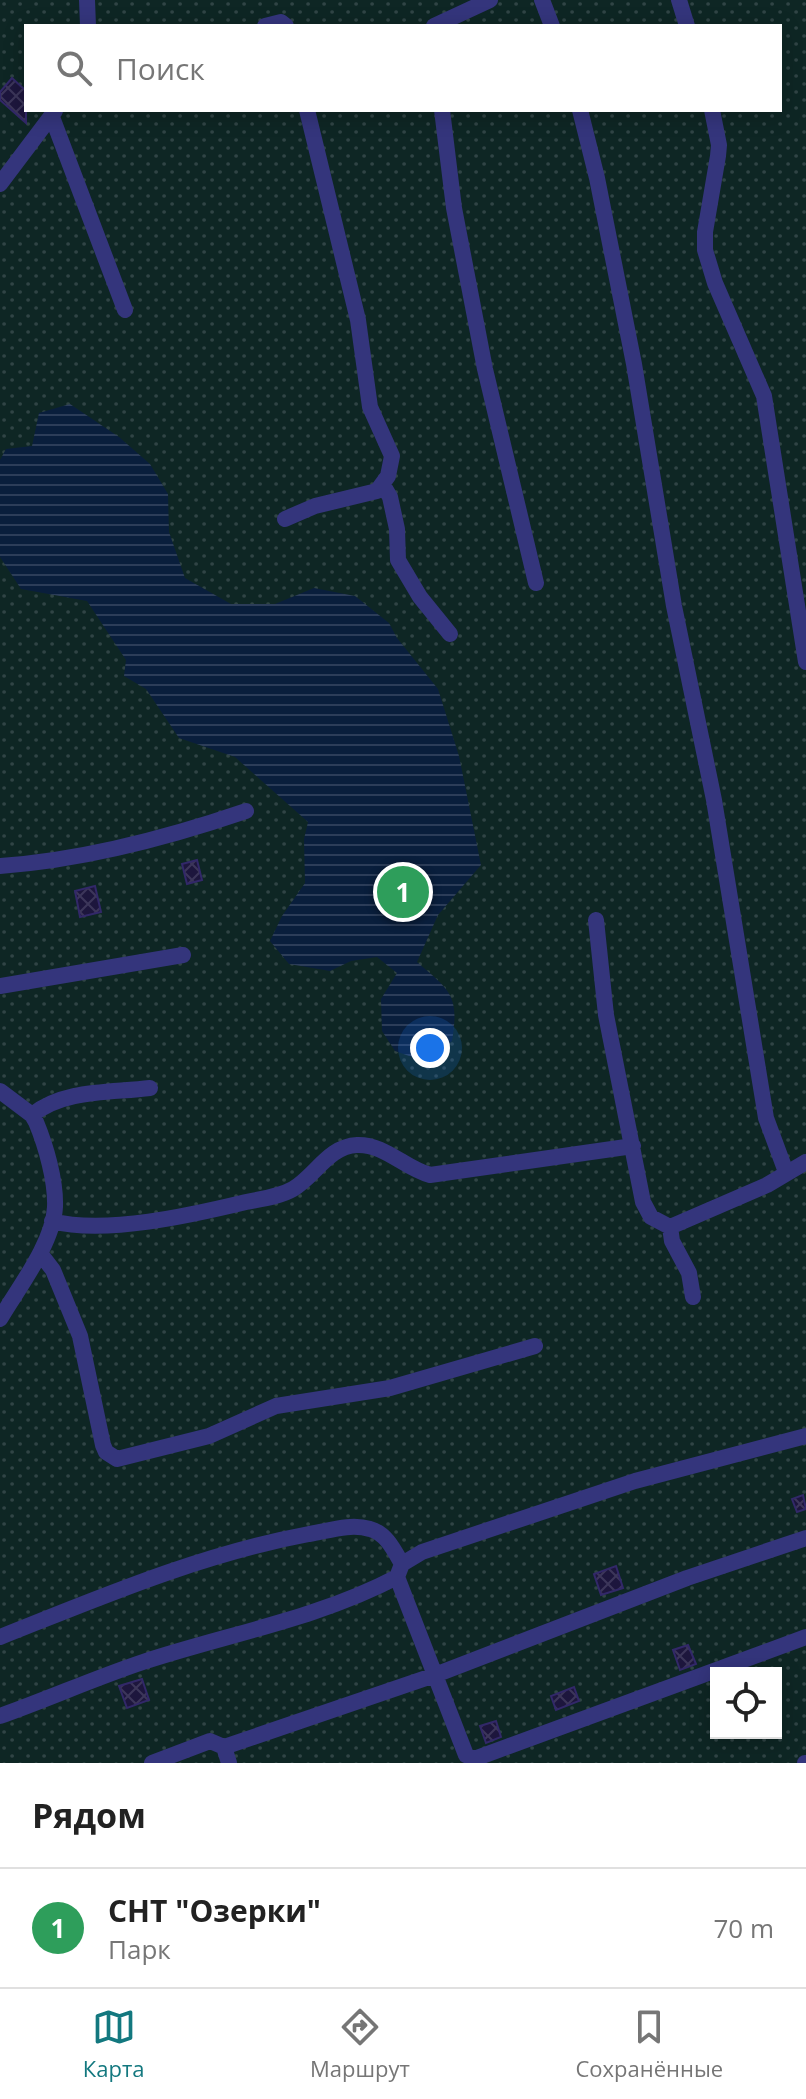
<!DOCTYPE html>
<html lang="ru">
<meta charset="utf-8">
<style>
:root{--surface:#fff;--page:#f2f2f2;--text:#222;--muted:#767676;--line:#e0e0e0;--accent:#13787f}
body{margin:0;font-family:"Open Sans",sans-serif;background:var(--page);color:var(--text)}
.controls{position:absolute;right:24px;bottom:24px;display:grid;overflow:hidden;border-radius:0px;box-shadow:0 4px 20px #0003}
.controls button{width:72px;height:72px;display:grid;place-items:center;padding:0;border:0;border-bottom:2px solid var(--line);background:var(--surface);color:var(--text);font:40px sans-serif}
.you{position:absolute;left:430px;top:1048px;width:28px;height:28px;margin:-20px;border:6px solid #fff;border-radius:50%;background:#1a73e8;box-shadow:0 0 0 12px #1a73e833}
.badge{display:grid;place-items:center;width:52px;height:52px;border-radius:50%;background:var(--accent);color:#fff;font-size:26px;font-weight:700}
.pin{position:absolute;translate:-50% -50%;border:4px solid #fff;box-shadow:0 2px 8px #0006}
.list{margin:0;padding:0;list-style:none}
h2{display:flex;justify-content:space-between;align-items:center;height:104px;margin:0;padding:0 32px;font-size:34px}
h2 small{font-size:26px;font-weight:400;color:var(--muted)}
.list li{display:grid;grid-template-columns:52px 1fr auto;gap:24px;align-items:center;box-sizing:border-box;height:120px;padding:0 32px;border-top:2px solid var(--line)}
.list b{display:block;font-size:30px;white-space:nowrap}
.list p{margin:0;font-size:26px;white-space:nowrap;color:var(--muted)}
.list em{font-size:26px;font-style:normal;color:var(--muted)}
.icon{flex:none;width:44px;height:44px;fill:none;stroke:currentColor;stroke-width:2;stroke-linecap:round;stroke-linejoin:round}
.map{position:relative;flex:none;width:806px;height:1763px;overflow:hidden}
.search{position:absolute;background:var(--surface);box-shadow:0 4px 20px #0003;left:24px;right:24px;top:24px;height:88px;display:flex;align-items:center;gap:20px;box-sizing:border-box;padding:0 28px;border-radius:0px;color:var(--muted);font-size:30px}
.sheet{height:224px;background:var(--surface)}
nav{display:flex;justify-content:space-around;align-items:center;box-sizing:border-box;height:112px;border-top:2px solid var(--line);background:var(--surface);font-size:22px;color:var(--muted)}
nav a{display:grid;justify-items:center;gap:4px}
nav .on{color:var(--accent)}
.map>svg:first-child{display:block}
</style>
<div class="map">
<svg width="806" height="1763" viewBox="0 0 806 1763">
<defs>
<pattern id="grass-dots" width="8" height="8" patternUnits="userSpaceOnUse" patternTransform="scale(2)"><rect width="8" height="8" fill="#0e2624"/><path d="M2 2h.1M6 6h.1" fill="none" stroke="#304445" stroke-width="1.8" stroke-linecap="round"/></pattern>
<pattern id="water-rules" width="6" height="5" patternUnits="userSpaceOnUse" patternTransform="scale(2)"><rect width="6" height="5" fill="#091e3c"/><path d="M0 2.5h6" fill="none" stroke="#2c3d59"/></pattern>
<pattern id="building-cross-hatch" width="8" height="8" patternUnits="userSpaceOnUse" patternTransform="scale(2)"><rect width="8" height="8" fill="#1d163d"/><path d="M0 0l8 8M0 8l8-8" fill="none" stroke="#3c365a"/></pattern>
</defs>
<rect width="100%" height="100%" fill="#0d0b1c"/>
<path fill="url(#grass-dots)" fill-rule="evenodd" d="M0,0H806V1763H0ZM26,26H780V110H26ZM716,1673H776V1733H716Z"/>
<path fill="url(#water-rules)" d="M70,404L119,437L150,464L168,494L169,532L185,578L231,604H275L314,588L355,596L389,623L397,638L438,689L459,756L481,865L438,915L417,962C449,990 460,994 452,1041L426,1062L395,1051L382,1031L381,999L397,973L377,957L351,961L330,971L289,964L270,941L282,916L305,883L304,839L308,822L235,757L179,738L146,689L124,676L126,660L87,601L21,589L0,557V460L6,449L32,446L39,413Z"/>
<path fill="url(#building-cross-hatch)" stroke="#322869" stroke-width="2" d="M12,78L26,91V123L0,100V92Z
M197,860L202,880L187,884L182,864Z
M95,886L101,912L80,917L75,891Z
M803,1495L806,1509L797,1512L792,1499Z
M616,1566L623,1588L601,1595L594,1574Z
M688,1645L696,1664L680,1670L673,1650Z
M142,1679L149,1700L127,1708L119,1686Z
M574,1687L579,1701L556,1710L551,1696Z
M496,1721L501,1737L486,1743L480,1726Z"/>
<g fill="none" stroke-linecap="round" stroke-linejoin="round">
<path stroke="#34357c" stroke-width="16" d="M87,0L88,26
M542,0L552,26
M679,0L687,26
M265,26L281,22L286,26
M434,26L490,0
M442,110L454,208L485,369L536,583
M580,110L597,178L634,364L674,606L714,800L766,1118L786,1172
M712,110L719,145L718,156L705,232V250L715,283L764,396L806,662
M52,117L125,310
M0,184L55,111
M383,485L390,497L397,529L398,560L420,597L450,634
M285,519L315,506L377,491L388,476L392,456L370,407L358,320L307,110
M0,866C84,860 167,838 246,811
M596,920L606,1015L643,1202L651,1217L670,1227
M0,986L183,955
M0,1091L32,1115L36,1122C46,1146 56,1181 55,1207C53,1244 18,1288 0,1319
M32,1115C64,1089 111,1093 150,1088
M52,1221C105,1235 192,1215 246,1202C261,1199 279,1197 293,1189C315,1176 329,1146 357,1145C385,1144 404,1168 430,1175L633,1146
M670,1227L767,1185L806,1162
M670,1227L672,1241L689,1273L693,1297
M40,1253L53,1270L80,1336L103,1445L106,1452L117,1459L209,1436L276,1406L390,1388L535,1346
M397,1577L466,1755L474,1759L806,1637
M0,1637C101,1597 201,1554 309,1534C328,1531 350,1523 370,1529C386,1533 394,1550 402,1564
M0,1716C48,1699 95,1678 143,1662C228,1634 317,1619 397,1577L402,1564L422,1552L635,1481L806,1436
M224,1747L229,1763
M152,1763L210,1741L224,1747L435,1675L687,1578L806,1538
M805,1763H806"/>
</g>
</svg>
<div class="controls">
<button><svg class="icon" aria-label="locate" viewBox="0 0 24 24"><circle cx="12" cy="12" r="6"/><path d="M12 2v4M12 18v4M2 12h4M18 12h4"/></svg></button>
</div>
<div class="you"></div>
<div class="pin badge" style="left:403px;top:892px;background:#2e9e5b">1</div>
<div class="search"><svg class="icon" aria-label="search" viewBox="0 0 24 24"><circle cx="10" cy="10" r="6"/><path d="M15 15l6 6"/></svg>Поиск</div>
</div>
<section class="sheet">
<h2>Рядом<small></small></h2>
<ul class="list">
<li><span class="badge" style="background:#2e9e5b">1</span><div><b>СНТ &quot;Озерки&quot;</b><p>Парк</p></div><em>70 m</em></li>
</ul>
</section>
<nav>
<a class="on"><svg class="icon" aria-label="map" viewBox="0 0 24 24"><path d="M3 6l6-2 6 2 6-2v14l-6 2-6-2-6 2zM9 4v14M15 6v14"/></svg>Карта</a>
<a><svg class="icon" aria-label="directions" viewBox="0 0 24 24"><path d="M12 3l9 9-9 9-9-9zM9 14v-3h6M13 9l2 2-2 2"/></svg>Маршрут</a>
<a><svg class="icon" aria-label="saved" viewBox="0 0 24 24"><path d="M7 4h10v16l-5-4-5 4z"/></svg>Сохранённые</a>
</nav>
